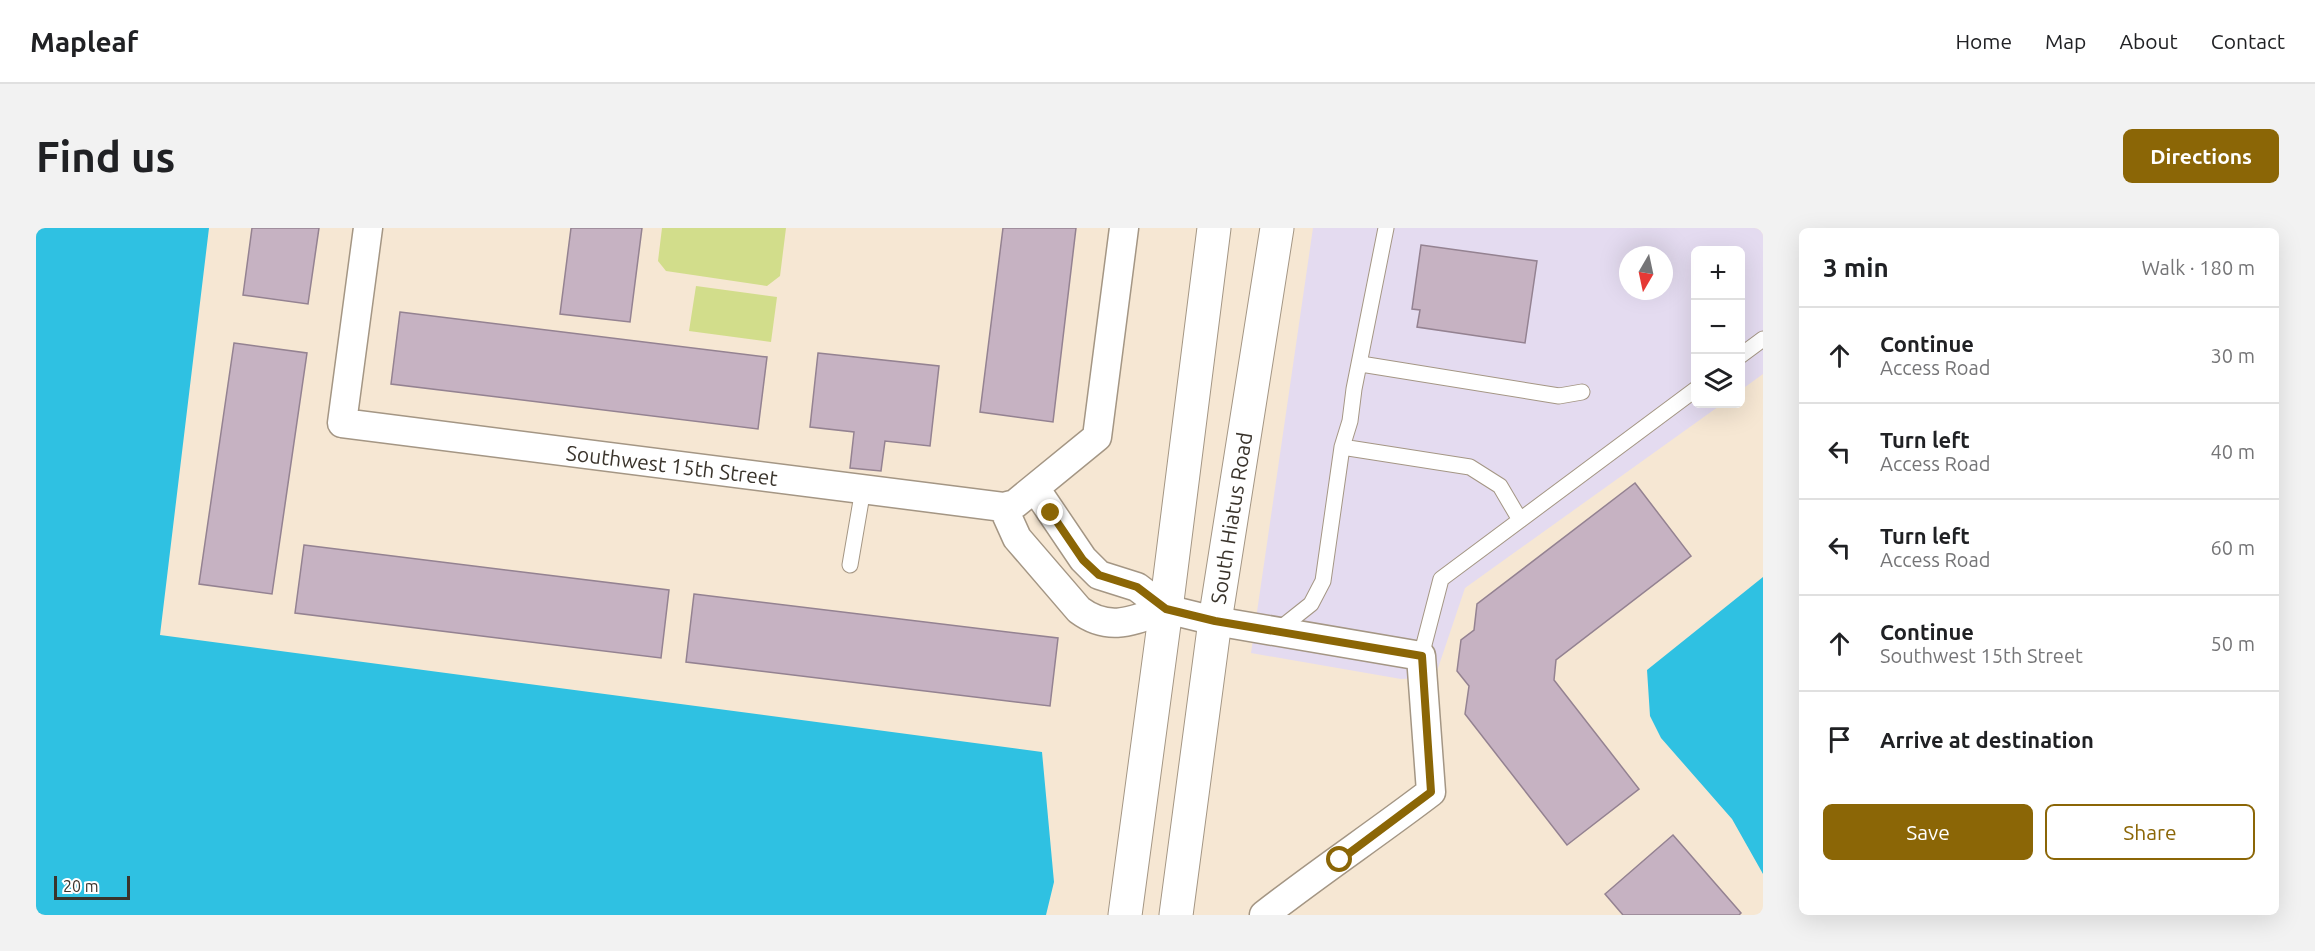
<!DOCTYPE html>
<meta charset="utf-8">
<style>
:root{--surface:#fff;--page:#f2f2f2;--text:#202124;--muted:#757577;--line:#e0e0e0;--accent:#8b6606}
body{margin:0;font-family:Ubuntu,sans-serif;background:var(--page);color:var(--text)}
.controls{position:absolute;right:18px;top:18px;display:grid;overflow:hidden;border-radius:9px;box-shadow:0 6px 24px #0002}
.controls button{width:54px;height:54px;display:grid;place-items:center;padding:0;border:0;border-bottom:2px solid var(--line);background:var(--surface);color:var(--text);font:30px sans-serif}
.compass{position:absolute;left:1583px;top:18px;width:54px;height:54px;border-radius:50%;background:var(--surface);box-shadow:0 6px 24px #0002;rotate:189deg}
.scale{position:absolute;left:18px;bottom:15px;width:76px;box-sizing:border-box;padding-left:6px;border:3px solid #3a342c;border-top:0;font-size:16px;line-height:21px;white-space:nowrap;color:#3a342c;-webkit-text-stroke:4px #fff;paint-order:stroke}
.stop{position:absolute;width:18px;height:18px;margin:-14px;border:4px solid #8b6606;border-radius:50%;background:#fff}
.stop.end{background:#8b6606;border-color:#fff;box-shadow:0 2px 6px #0008}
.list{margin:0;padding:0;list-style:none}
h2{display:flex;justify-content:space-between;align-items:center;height:78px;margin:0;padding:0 24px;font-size:26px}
h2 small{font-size:20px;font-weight:400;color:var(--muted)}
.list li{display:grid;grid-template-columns:39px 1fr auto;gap:18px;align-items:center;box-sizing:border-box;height:96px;padding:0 24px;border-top:2px solid var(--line)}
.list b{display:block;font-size:22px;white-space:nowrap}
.list p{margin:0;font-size:20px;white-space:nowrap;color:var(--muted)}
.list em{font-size:20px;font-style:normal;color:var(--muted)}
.actions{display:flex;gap:12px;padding:18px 24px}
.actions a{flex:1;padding:14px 0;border:2px solid var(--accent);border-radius:9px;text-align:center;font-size:21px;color:var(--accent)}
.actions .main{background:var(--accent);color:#fff}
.icon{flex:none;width:33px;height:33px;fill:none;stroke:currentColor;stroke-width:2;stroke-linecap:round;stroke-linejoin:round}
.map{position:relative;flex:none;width:1727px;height:687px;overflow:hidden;border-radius:9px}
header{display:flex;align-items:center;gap:36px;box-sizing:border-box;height:84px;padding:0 30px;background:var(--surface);border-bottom:2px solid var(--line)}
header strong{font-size:28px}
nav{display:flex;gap:33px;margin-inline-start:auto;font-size:21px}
.intro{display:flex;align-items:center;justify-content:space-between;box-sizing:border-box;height:144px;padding:0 36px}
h1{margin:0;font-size:42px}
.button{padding:15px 27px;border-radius:9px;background:var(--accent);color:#fff;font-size:21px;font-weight:700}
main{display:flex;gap:36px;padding:0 36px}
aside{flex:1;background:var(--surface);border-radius:9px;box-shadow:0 6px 24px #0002}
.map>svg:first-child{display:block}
</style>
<header>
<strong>Mapleaf</strong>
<nav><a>Home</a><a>Map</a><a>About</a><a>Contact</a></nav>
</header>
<div class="intro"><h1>Find us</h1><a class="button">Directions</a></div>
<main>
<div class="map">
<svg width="1727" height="687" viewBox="0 0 1727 687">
<rect width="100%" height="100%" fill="#f6e7d3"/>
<path fill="#e4dbf0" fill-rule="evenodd" d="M1277,0H1727V146L1705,162L1704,22H1660V176H1686L1429,360L1399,449L1365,451L1215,425ZM1592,27H1628V63H1592Z"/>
<path fill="#d2dd8b" d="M626,0H750L744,48L731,58L630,43L622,33Z
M660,58L741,69L735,114L653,103Z"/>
<path fill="#2fc1e2" d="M0,0H173L124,407L1006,524L1018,654L1010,687H0Z
M1727,349V646L1696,591L1625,510L1614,488L1611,442Z"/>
<path fill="#c6b2c2" stroke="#948291" stroke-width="1.5" d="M216,0H283L272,76L207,67Z
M535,0H606L594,94L524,86Z
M967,0H1040L1017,194L944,184Z
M1385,17L1501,33L1489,115L1381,99L1384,82L1376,81Z
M364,84L731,129L722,201L355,156Z
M198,115L271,125L236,366L163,356Z
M782,125L903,138L894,218L849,213L845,243L814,240L818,204L774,199Z
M1599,255L1655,328L1520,432L1518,452L1603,561L1531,617L1429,486L1433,458L1421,443L1425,412L1438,402L1441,376Z
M268,317L633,362L625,430L259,385Z
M658,366L1022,410L1014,478L650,434Z
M1637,607L1705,685L1703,687H1587L1569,666Z"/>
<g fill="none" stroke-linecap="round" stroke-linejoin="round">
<defs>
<path id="lane" d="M1704,128L1727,111
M1325,136L1523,168L1546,164
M1306,219L1434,239L1464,258L1484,292
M814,337L827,261
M1241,403L1275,376L1287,353L1306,219L1314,193L1318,161L1350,0
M1385,428L1405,351L1660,161"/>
<path id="street" d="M332,0L306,195L967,279L979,276L1061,209L1088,0
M999,260L1047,331L1063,347L1101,359L1130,381L1179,393L1385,428L1395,564C1340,606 1283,644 1228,687
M967,279L981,310L1043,382C1074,405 1098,392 1130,381"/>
<path id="secondary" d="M1089,687L1130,381L1178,0
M1140,687L1179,393L1241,0"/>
</defs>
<use href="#lane" stroke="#a49684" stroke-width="17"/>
<use href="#street" stroke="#a49684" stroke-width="31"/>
<use href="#secondary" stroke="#a49684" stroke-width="35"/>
<use href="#lane" stroke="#fff" stroke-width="15"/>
<use href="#street" stroke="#fff" stroke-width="28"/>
<use href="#secondary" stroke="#fff" stroke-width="33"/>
</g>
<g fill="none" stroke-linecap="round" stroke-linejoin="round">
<path stroke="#8b6606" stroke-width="8" d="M1015,285L1047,332L1063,347L1101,359L1130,381L1179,393L1386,428L1395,564L1304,632"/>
</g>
<g text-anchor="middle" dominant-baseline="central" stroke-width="5" stroke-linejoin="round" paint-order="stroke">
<g font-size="21" fill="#3a342c" stroke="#fff">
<text transform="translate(636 237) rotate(7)">Southwest 15th Street</text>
<text transform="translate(1195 290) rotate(-81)">South Hiatus Road</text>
</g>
</g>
</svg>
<div class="controls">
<button>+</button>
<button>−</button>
<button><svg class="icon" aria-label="layers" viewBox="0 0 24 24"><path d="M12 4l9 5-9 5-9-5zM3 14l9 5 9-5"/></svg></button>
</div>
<svg class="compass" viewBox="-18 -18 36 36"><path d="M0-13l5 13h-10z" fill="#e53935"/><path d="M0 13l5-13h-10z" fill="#757577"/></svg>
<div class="scale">20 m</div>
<div class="stop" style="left:1304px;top:632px"></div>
<div class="stop end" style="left:1015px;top:285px"></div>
</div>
<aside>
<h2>3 min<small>Walk · 180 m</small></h2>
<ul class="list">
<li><svg class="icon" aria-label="ahead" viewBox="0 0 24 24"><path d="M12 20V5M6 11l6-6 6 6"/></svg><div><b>Continue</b><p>Access Road</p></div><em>30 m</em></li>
<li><svg class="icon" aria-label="left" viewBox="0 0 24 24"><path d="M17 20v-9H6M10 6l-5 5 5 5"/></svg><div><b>Turn left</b><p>Access Road</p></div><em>40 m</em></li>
<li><svg class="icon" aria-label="left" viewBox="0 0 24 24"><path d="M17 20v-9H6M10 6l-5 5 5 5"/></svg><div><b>Turn left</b><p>Access Road</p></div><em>60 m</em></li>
<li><svg class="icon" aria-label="ahead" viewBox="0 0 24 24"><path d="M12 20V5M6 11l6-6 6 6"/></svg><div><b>Continue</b><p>Southwest 15th Street</p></div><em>50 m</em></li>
<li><svg class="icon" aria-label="arrive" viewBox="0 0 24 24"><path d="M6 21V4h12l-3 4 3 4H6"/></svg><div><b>Arrive at destination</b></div></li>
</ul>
<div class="actions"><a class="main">Save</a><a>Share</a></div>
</aside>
</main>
